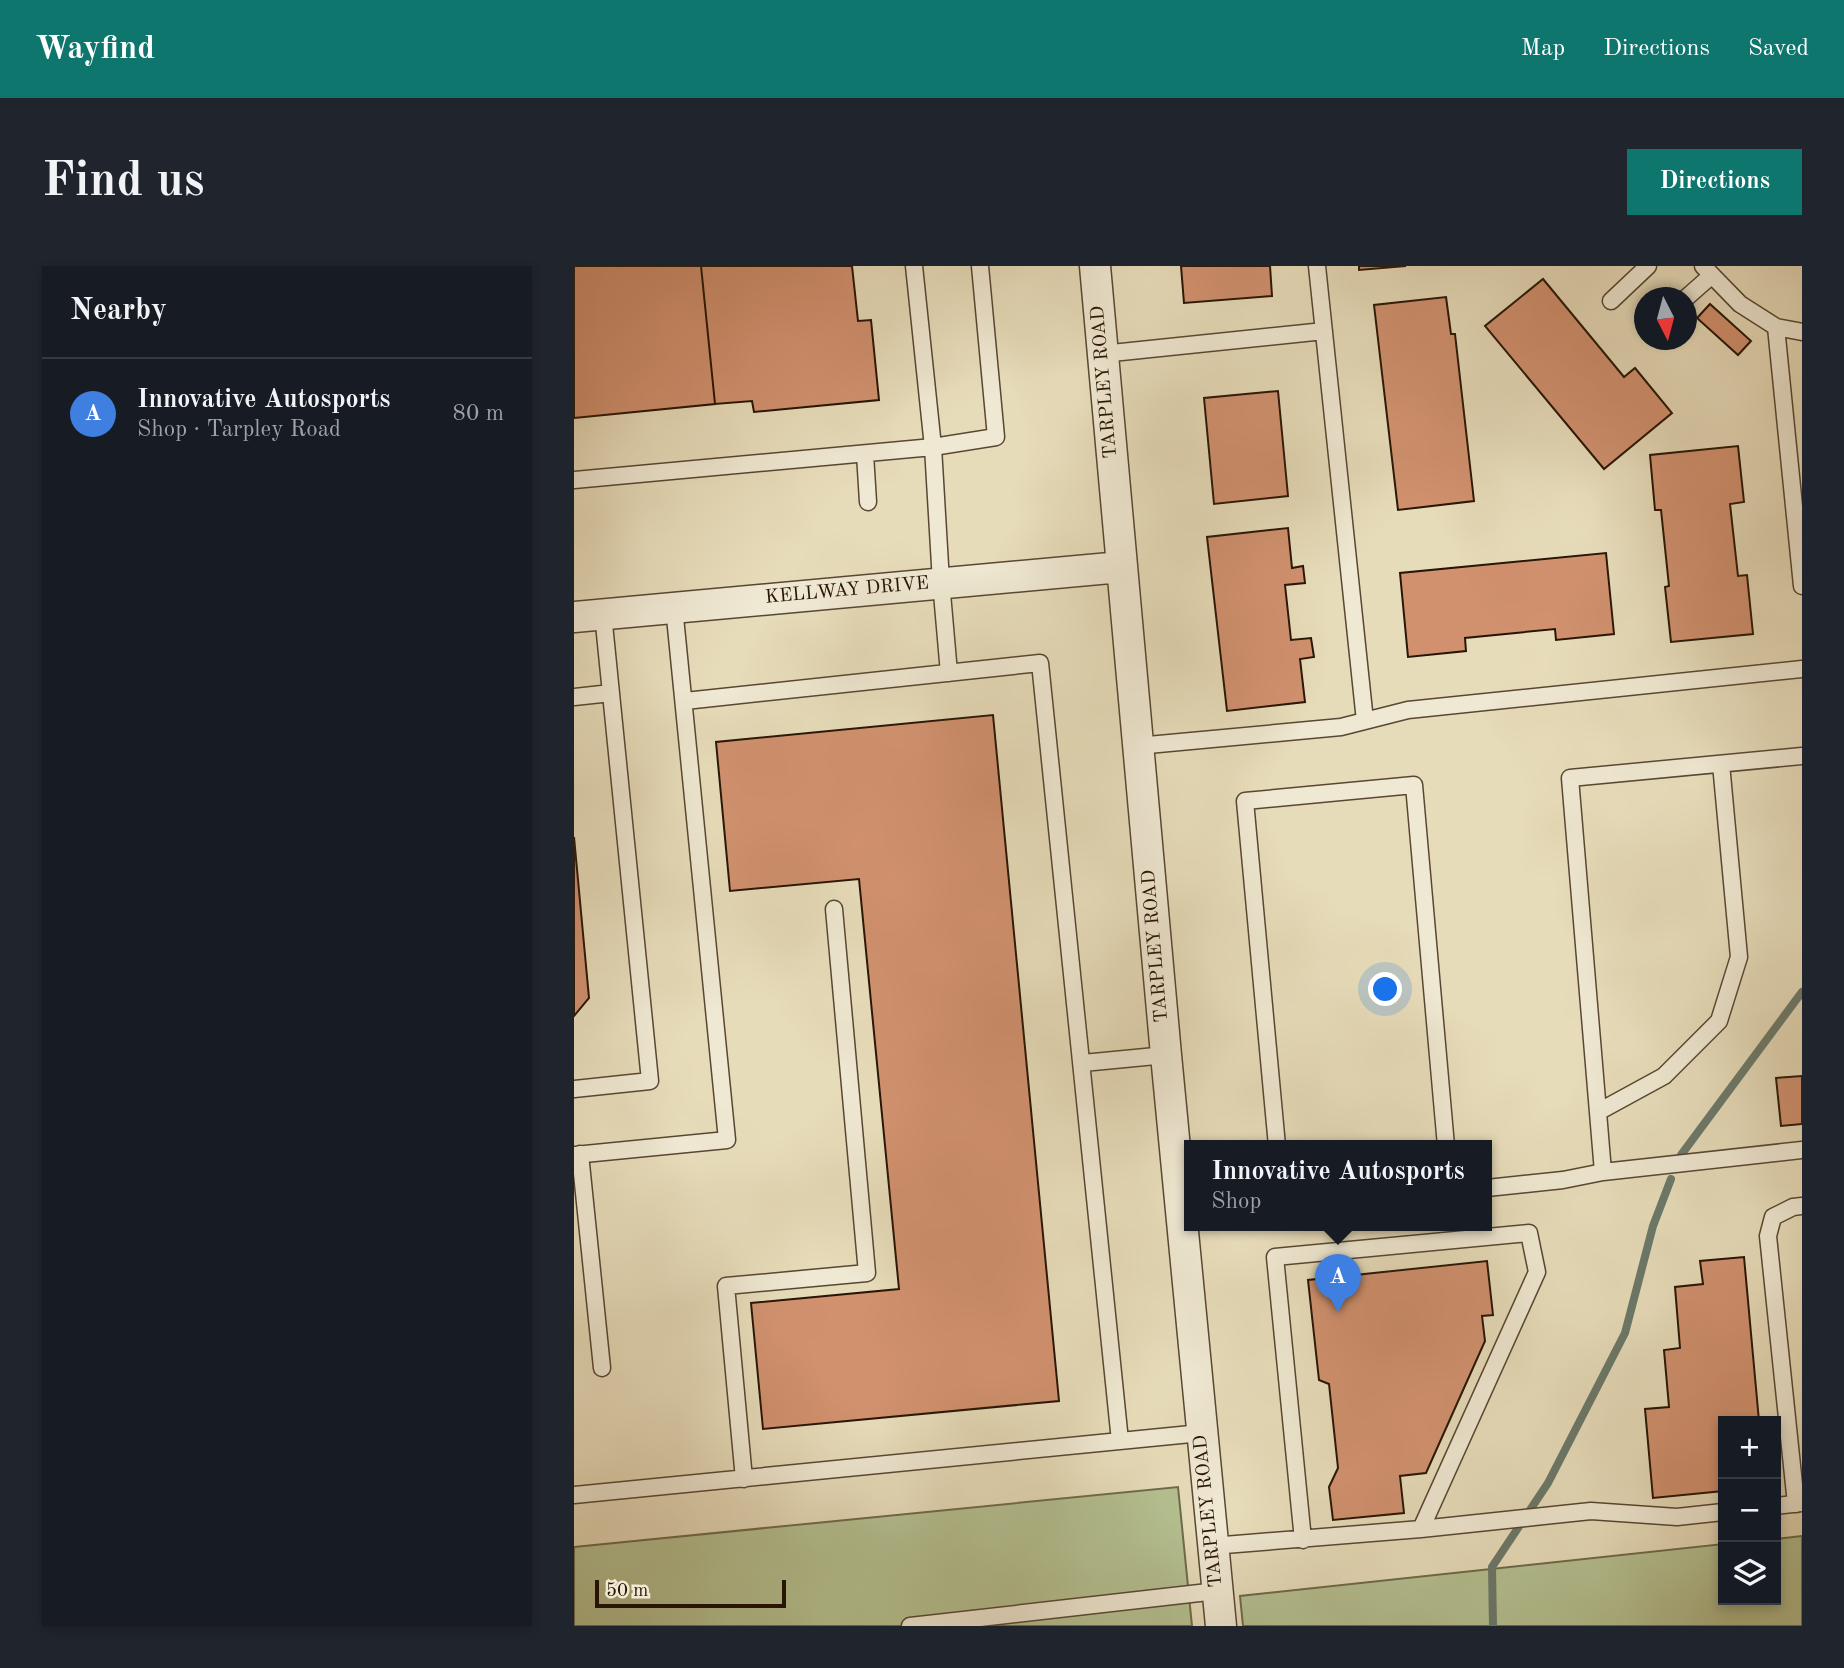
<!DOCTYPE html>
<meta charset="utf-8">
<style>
:root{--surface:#171b24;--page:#20242c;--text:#f1f3f6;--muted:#9ea1a6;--line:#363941;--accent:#0f766e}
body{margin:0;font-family:"Old Standard TT",serif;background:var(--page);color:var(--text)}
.controls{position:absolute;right:21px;bottom:21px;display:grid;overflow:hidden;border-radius:0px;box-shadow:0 4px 10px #0003}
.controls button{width:63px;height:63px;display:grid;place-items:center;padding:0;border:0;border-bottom:2px solid var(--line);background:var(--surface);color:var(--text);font:35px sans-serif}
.compass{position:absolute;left:1060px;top:21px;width:63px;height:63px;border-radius:50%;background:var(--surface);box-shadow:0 4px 10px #0003;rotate:174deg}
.scale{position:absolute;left:21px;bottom:18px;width:191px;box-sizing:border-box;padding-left:7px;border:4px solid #281505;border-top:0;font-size:19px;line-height:24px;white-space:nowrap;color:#281505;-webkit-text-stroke:5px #efe8d2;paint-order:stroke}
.you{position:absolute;left:812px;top:724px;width:24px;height:24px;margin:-18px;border:5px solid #fff;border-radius:50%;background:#1a73e8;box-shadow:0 0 0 10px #1a73e833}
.badge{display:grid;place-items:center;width:46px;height:46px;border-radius:50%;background:var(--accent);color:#fff;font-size:23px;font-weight:700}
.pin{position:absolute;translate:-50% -58px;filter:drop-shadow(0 2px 4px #0008)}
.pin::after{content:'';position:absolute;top:37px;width:24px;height:21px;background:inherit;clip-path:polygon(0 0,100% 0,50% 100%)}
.popup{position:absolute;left:610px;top:874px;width:308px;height:91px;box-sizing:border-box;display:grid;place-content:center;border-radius:0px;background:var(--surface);filter:drop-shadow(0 2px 5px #0005);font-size:23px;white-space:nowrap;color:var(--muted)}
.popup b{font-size:26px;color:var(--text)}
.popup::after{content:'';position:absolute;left:50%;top:100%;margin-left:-14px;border:14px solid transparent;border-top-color:var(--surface)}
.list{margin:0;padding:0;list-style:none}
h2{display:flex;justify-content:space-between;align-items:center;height:91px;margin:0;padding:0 28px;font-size:30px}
h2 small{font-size:23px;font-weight:400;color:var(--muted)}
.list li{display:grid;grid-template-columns:46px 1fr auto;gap:21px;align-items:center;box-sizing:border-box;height:112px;padding:0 28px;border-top:2px solid var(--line)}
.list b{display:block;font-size:26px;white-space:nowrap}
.list p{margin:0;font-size:23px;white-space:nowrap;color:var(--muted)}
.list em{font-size:23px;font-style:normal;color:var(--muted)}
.icon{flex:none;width:38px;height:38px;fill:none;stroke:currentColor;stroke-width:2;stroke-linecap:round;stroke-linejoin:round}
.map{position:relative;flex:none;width:1228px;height:1360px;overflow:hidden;border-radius:0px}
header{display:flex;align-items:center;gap:42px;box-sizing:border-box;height:98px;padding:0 35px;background:var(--accent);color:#fff}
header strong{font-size:33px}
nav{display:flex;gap:38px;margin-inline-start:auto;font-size:24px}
.intro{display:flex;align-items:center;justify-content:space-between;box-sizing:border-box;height:168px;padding:0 42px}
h1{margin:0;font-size:49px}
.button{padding:18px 32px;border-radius:0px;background:var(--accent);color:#fff;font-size:24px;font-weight:700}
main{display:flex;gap:42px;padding:0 42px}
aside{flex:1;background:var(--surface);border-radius:0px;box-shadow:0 4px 10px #0003}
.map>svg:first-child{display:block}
</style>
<header>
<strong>Wayfind</strong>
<nav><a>Map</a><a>Directions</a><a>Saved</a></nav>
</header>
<div class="intro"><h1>Find us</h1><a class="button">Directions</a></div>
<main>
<aside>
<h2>Nearby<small></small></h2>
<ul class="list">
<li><span class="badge" style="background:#3f7fe0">A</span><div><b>Innovative Autosports</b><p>Shop · Tarpley Road</p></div><em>80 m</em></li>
</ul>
</aside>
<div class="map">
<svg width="1228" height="1360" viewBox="0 0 1228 1360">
<rect width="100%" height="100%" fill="#e7dcba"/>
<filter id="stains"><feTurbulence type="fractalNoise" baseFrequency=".00286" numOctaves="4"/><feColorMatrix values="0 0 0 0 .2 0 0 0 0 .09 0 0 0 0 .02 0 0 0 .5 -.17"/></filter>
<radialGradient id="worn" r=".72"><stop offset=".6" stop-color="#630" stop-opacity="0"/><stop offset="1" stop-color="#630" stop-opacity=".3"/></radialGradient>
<path fill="#b4c091" stroke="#6e6a4b" stroke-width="2" d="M604,1221L618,1360H0V1281Z
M1228,1270V1360H669L666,1330L1149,1278V1334H1202V1273Z"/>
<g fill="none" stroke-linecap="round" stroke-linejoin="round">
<path stroke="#6b796a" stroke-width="8" d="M1107,889L1228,726
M919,1360L918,1301L974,1217L1051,1067L1079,960L1097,913"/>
</g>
<path fill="#d1916f" stroke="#281505" stroke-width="2" d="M0,0H127L141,138L0,152Z
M127,0H278L284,55L297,54L305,134L180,146L178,135L141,138Z
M607,0H696L698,30L610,37Z
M785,0H832L785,4Z
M969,13L1050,111L1061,102L1098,147L1030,203L911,60Z
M872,31L877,68H881L900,235L824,244L800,39Z
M1136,38L1177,75L1164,89L1123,52Z
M704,125L714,230L640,238L630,132Z
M1164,180L1170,236L1156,238L1164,310L1173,309L1179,368L1097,376L1091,321L1095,320L1087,244H1081L1076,189Z
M714,262L718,302L729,300L731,317L711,319L717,374L737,372L740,391L726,393L731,436L653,445L633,271Z
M1032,287L1040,368L982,374L981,363L891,372L892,385L834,391L826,307Z
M419,449L485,1135L189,1163L177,1037L325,1023L285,613L156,625L142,476Z
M0,571L15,732L0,750Z
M1228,810V858L1207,860L1202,812Z
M1170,991L1185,1155H1149V1225L1079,1232L1071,1143L1095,1141L1090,1084L1106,1082L1101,1021L1129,1018L1126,995Z
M913,995L919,1049L908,1050L911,1075L852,1207L826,1210L830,1247L759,1254L755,1221L764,1202L755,1118L745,1114L734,1014Z"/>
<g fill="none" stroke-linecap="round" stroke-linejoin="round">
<defs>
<path id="service" d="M340,0L359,181L367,316L375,407
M743,0L791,455
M1129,0L1166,38L1202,61L1228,66
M1112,32L1138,9
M1037,35L1074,0
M1202,61L1228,320
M528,88L750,65
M291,188L294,236
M0,214L359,181L422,171L406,0
M0,431L37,427
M111,435L466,397L546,1175
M563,480L767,461L834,444L1228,403
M509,797L592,789
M0,823L76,815L29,348
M1024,846L1090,810L1145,755L1165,691L1147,498
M703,880L671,535L840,519L872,880
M6,888L28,1102
M0,889L153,874L100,341
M1029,906L996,512L1228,490
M913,922L989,914L1029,906L1228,884
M170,1213L152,1020L293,1007L260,643
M0,1229L627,1167
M1222,1238L1194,970L1199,951L1219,941L1228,940
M1202,1240L1228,1237
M729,1274L701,991L955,967L963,1006L847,1263
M638,1280L847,1263L1017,1245L1103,1251L1149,1246
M336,1360L643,1325"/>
<path id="minor" d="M521,0L592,789L647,1360
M0,351L547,301"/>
</defs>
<use href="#service" stroke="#584732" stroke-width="19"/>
<use href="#minor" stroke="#584732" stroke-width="33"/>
<use href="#service" stroke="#efe8d2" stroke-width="16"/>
<use href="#minor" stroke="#efe8d2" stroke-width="30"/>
</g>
<g text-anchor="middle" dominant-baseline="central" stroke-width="7" stroke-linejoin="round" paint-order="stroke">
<g font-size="19" fill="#281505" stroke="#efe8d2">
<text transform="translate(531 116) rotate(-95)">TARPLEY ROAD</text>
<text transform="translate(273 325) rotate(-5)">KELLWAY DRIVE</text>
<text transform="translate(582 680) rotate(-95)">TARPLEY ROAD</text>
<text transform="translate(635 1245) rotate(-96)">TARPLEY ROAD</text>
</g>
</g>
<rect width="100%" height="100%" filter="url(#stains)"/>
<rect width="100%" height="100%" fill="url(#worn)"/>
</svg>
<div class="controls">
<button>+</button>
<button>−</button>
<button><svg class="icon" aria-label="layers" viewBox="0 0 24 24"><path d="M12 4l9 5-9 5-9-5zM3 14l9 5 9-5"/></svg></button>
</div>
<svg class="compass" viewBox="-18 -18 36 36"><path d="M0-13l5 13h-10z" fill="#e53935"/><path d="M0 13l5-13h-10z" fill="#9ea1a6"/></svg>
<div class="scale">50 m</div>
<div class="you"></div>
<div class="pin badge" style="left:764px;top:1046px;background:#3f7fe0">A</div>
<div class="popup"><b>Innovative Autosports</b>Shop</div>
</div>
</main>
